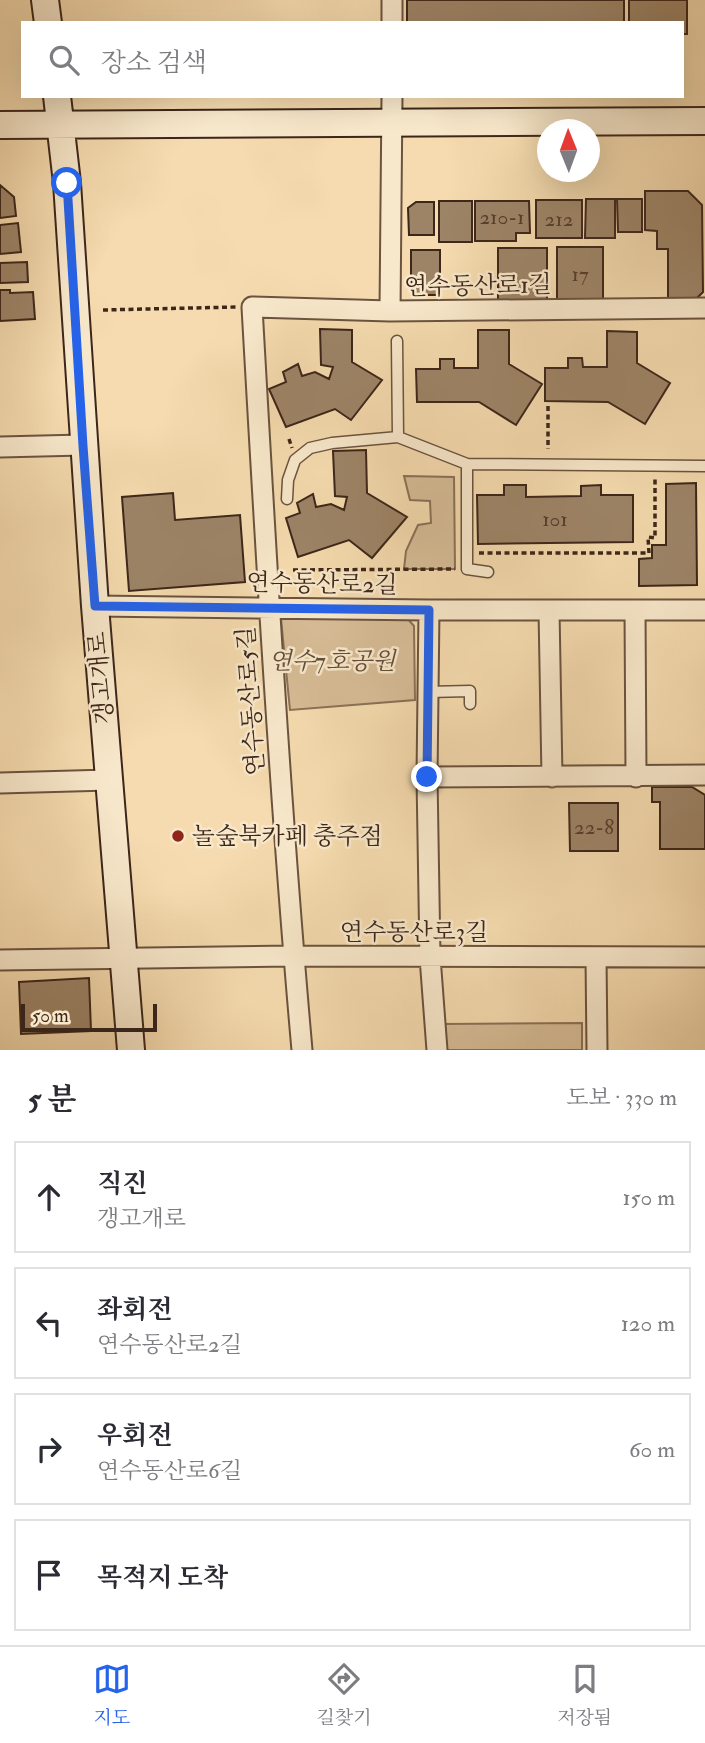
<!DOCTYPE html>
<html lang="ko">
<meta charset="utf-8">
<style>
:root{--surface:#fff;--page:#f2f2f3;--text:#2b2b33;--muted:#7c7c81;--line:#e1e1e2;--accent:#2563eb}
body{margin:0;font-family:"IM FELL Double Pica","Noto Serif KR",serif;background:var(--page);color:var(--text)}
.compass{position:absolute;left:537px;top:119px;width:63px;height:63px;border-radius:50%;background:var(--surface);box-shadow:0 7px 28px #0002;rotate:359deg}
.scale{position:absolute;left:21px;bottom:18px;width:136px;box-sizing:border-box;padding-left:7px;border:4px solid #3d261a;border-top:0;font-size:19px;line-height:24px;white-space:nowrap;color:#3d261a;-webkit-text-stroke:5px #f8e8cb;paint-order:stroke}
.stop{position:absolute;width:21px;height:21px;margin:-16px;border:5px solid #2563eb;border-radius:50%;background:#fff}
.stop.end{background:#2563eb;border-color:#fff;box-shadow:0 2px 7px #0008}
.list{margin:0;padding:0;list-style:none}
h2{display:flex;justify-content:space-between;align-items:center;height:91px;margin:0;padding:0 28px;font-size:30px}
h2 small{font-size:23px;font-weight:400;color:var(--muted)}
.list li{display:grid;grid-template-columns:46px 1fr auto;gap:21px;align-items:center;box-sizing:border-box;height:112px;margin:0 14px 14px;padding:0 14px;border:2px solid var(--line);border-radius:0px}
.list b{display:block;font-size:26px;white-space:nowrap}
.list p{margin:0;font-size:23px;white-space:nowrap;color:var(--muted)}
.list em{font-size:23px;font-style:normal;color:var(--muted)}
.icon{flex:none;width:38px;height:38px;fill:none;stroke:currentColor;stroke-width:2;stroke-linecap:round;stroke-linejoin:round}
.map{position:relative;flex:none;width:705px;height:1050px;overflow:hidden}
.search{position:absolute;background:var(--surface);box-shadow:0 7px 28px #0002;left:21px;right:21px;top:21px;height:77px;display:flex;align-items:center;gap:18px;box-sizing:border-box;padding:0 24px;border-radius:0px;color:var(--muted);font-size:26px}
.sheet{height:595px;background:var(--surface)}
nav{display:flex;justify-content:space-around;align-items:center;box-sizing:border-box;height:98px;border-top:2px solid var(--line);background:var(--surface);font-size:19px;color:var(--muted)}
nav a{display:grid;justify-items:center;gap:4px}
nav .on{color:var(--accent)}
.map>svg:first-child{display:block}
</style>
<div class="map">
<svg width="705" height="1050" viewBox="0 0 705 1050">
<rect width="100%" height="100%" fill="#f5dbaf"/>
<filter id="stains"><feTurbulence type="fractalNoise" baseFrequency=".00286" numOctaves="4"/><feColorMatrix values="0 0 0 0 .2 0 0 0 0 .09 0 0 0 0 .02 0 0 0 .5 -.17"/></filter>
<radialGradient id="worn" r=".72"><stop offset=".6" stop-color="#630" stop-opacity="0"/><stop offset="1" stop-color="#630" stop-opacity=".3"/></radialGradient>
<path fill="#d6bc96" stroke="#8a7158" stroke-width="2" d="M404,476L454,477L455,569H404L406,551L418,525L431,523L430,501L410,500Z
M288,614L407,618L414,626L415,700L290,710L281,619Z
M582,1023V1050H447L444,1024Z"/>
<path fill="#9d8467" stroke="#3d261a" stroke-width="2" d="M407,0H624V23H407Z
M629,0H687V34H682V23H629Z
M0,185L14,197L16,216L0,218Z
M645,191H688L702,205L703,292L694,301L668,302V249H657V231L645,230Z
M586,199H615V238H585Z
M617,199H642V232H618Z
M536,200H582V238H536Z
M439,201H472V242H439Z
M475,201H529L530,233H516V241H475Z
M416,202H434V235H409L408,208Z
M18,223L21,252L0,254V225Z
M557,247H603V301H557Z
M498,248H547V300H498Z
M411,250H440V295H411Z
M27,262L28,282L0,283V263Z
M0,290H10V293L33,292L35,319L0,321Z
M320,329L352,330V362L382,380L351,420L335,409L286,427L269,389L286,382L283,372L298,364L302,376L315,372L329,379L333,367L321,365Z
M478,330H509V364L542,384L516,425L479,402H417L416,369H440V359H454V368H478Z
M607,331L637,332V363L670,383L645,424L608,402L545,401V368H568V358H582L583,367H607Z
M366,450L367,493L407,517L372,558L349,540L298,557L286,518L300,513L297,503L313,494L316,507L331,504L344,510L347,497L335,496L333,451Z
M696,483L697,585L639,586V559L652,558V545H666V484Z
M504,485H526V497L581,496V486L601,485V495H633V542L478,544L477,495H504Z
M173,493L175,520L240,515L245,582L129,591L122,497Z
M652,787H692L705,795V849H660V802H652Z
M569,803H618V851H570Z
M89,978L91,1031L21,1034L19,982Z"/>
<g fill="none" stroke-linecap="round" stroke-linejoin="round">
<defs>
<path id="lane" d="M397,341L398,437
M287,499L288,480L295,460L310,448L332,443L398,437L467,464
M488,572L467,569V464L705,466
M428,692L470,691V704"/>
<path id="street" d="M392,23V0
M390,311L392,96
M0,447L83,445
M95,606L429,610H705
M429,610L427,777L430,957L437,1050
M549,610L552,777
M635,610L636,777
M427,777L705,775
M0,783L109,780
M596,957L597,1050
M0,960L293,956L705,957
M302,1050C280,803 266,555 252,307L390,311L705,308"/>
<path id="secondary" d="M45,0L48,23
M57,96L67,183L95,606L131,1050
M0,125L705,121"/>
</defs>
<use href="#lane" stroke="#6b533f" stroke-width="13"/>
<use href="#street" stroke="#6b533f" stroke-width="23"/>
<use href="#secondary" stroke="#3d261a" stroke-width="30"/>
<path stroke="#3d261a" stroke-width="3.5" stroke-dasharray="5 3.5" stroke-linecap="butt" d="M103,310L236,307
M548,406V449
M289,439L292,448
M479,553H649L648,537L655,538V478
M293,570L455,569"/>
<use href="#lane" stroke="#f8e8cb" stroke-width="10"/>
<use href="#street" stroke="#f8e8cb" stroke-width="19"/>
<use href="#secondary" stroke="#f8e8cb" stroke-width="26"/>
</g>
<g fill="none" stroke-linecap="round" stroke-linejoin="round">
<path stroke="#2563eb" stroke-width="9" d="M67,183L83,446L95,606L429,610L427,777"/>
</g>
<circle fill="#8f2418" stroke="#f8e8cb" stroke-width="2.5" cx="178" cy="836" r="7"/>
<g text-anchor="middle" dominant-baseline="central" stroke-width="5" stroke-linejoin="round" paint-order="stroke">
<g font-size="21" fill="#553e2d">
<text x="502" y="217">210-1</text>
<text x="559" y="219">212</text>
<text x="580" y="274">17</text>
<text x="555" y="519">101</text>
<text x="594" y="827">22-8</text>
</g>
<g font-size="24" fill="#3d261a" stroke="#f8e8cb">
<text transform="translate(478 286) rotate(-1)">연수동산로1길</text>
<text transform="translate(322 584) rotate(1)">연수동산로2길</text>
<text transform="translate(101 678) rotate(-95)">갱고개로</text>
<text transform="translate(251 701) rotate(-94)">연수동산로5길</text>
<text x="414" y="932">연수동산로3길</text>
</g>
<g font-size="24" font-style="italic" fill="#634c39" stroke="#f8e8cb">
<text x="332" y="661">연수7호공원</text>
</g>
<g font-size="24" fill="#3d261a" stroke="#f8e8cb" text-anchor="start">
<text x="192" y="836">놀숲북카페 충주점</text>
</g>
</g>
<rect width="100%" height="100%" filter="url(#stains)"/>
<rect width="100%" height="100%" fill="url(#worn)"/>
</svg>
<svg class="compass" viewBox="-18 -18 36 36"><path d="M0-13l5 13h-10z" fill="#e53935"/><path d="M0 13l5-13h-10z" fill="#7c7c81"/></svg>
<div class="scale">50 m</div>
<div class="stop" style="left:67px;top:183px"></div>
<div class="stop end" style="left:427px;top:777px"></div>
<div class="search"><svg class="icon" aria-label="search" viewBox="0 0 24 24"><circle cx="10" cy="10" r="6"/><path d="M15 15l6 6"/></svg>장소 검색</div>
</div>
<section class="sheet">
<h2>5 분<small>도보 · 330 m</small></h2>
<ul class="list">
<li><svg class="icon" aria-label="ahead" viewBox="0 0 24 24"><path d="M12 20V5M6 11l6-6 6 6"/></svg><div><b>직진</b><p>갱고개로</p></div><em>150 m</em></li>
<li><svg class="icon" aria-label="left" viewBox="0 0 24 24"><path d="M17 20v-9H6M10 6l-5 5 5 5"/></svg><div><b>좌회전</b><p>연수동산로2길</p></div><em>120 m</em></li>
<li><svg class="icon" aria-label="right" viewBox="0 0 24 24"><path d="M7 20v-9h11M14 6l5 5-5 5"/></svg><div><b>우회전</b><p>연수동산로6길</p></div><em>60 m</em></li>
<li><svg class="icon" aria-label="arrive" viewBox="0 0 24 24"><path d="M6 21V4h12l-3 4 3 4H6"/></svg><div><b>목적지 도착</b></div></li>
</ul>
</section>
<nav>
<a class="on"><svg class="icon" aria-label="map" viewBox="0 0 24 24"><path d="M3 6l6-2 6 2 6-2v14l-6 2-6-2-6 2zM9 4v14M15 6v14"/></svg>지도</a>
<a><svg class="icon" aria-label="directions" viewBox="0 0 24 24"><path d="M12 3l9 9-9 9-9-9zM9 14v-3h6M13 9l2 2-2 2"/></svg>길찾기</a>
<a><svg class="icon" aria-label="saved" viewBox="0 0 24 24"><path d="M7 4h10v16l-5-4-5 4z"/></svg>저장됨</a>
</nav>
